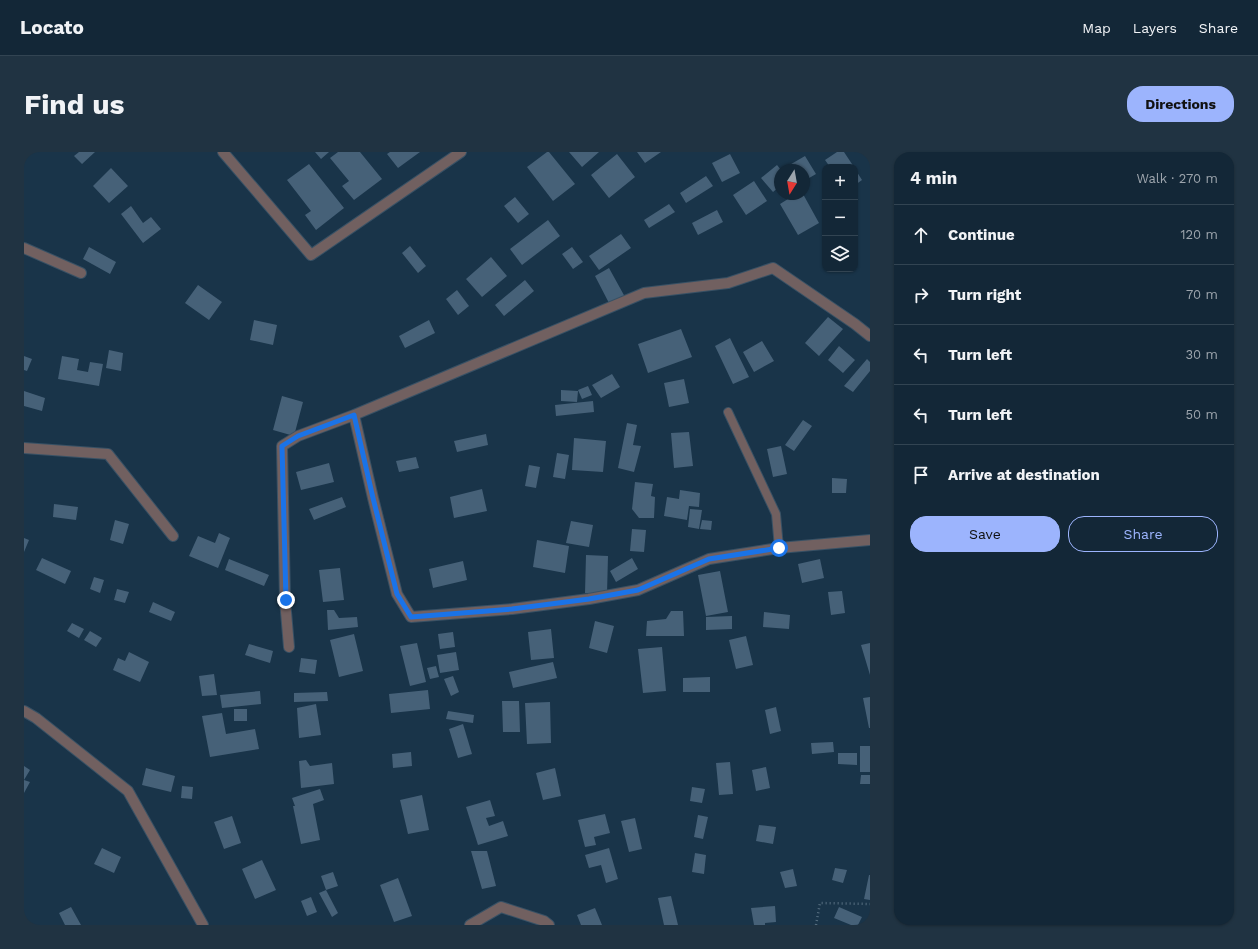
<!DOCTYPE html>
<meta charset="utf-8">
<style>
:root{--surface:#132737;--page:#203342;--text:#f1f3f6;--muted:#9da5ad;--line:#324452;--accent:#9cb4fd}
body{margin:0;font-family:"Work Sans",sans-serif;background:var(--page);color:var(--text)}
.controls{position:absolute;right:12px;top:12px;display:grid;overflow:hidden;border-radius:8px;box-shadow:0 1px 3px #0004}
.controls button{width:36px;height:36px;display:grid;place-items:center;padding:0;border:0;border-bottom:1px solid var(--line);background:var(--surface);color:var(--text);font:20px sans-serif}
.compass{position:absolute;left:750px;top:12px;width:36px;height:36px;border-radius:50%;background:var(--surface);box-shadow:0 1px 3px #0004;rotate:191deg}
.stop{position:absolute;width:12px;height:12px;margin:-9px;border:3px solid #1a73e8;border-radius:50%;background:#fff}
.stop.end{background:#1a73e8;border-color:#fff;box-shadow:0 1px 4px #0008}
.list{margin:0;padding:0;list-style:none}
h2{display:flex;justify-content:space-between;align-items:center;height:52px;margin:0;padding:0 16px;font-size:17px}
h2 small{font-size:13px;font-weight:400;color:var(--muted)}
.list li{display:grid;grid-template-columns:26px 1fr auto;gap:12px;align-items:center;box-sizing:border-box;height:60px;padding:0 16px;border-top:1px solid var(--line)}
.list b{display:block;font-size:15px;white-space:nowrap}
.list em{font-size:13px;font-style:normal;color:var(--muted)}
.actions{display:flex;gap:8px;padding:12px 16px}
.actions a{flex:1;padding:9px 0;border:1px solid var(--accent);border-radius:16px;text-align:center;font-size:14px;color:var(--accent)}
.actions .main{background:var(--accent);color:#111}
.icon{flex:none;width:22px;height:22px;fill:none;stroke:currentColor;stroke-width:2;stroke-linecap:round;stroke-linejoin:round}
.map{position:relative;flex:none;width:846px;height:773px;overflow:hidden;border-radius:16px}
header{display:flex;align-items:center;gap:24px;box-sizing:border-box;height:56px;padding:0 20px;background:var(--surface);border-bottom:1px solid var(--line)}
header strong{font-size:19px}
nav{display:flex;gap:22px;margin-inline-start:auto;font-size:14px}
.intro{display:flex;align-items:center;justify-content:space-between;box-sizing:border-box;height:96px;padding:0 24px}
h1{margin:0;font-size:28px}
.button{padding:10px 18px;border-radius:16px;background:var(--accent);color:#111;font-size:14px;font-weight:700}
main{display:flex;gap:24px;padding:0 24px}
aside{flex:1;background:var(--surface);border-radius:16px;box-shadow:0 1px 3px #0004}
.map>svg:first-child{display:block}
</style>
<header>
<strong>Locato</strong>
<nav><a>Map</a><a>Layers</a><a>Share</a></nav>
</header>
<div class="intro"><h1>Find us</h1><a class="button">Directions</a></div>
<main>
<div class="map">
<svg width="846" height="773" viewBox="0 0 846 773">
<rect width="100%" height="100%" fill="#193449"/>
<path fill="#466178" d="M55,0H71L58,12L50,4Z
M291,0H305L297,7Z
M314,0H336L358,27L330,48L318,34L325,29L306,6Z
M366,0H396L374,16L363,2Z
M523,0H525L551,32L529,49L503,15Z
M545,0H575L558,15Z
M613,0H637L621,11Z
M813,0H820L830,15H806L801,8Z
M593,2L611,25L585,46L567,23Z
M706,2L716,21L698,30L688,11Z
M781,4L792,22L780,29V18H764L762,15Z
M285,12L320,56L292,78L281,63L287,59L263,28Z
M753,13L757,18H756V34L749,40L737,26Z
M87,16L104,34L85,51L69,34Z
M831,17L838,28L831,33Z
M682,24L689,34L662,51L656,41Z
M730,29L743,49L722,63L709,43Z
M772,42H779L795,71L774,83L756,52Z
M491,45L505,62L494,71L480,54Z
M645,52L651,60L625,76L620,68Z
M107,54L119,71L127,65L137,77L119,91L97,62Z
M693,58L699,70L674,83L668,71Z
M524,68L536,84L498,113L486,97Z
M597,82L607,96L575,118L565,104Z
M386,94L402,114L394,121L378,101Z
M65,95L92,110L86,122L59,107Z
M548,95L559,110L549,117L538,102Z
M467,105L483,124L458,145L442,127Z
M585,116L601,145L586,153L571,124Z
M501,128L510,139L480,164L471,153Z
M174,133L198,150L185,168L161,151Z
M433,138L445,154L434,163L422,147Z
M804,165L819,177L795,204L781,191Z
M230,168L253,173L249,193L226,188Z
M405,168L411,181L381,196L375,184Z
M657,177L668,205L624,221L614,192Z
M706,186L725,225L709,232L691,194Z
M738,189L750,209L730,220L719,200Z
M815,194L831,208L819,221L804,208Z
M85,198L99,201L97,219L82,216Z
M0,204L8,207L3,219L0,218Z
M38,204L55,207L53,218L64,220L66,210L79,212L75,234L34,227Z
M843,207L846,210V219L829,240L820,234Z
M588,222L596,235L577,246L568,233Z
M660,227L665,251L645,255L640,231Z
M564,234L568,243L558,247L554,238Z
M537,238L554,239L553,250L537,249Z
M0,239L21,246L18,259L0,254Z
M258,244L279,250L270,284L249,278Z
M569,249L570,260L532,264L531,253Z
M779,268L788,274L770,299L761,293Z
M603,271L613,273L609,293L617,294L610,320L594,316Z
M665,280L669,314L650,316L647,281Z
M462,282L464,293L433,300L430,289Z
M550,286L582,289L579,320L548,318Z
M757,294L763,322L749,325L743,297Z
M533,301L545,303L541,327L529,325Z
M392,305L395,316L375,320L372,309Z
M305,311L310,330L277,338L272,320Z
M505,313L516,315L512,336L501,334Z
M808,326L823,327L822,341H808Z
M611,330L629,332L627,344L631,345L630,366H615L608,357Z
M458,337L463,359L430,366L426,345Z
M656,338L676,341L675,355L665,354L663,368L640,364L643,345L655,347Z
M318,345L322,355L290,368L285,357Z
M30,352L54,355L52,368L29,365Z
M666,357L678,358L675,377L664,375Z
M91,368L105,372L99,392L86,388Z
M678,368L688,369L687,378L676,377Z
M547,369L569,373L565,395L542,391Z
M608,377L622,378L620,400L606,399Z
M195,381L206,386L194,416L165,404L174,384L191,391Z
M0,386L5,388L0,400Z
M513,388L545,394L541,421L509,415Z
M562,403L584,404L583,442L561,441Z
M18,406L47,419L41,432L12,418Z
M608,406L614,417L592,430L586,419Z
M205,407L245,423L240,434L201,418Z
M796,407L800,426L778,431L774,412Z
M439,409L443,428L409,436L405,417Z
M316,416L320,448L299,450L295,418Z
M696,419L704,460L682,464L674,423Z
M70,425L80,428L76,441L66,437Z
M93,437L105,440L101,451L90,448Z
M818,439L821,461L807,463L804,440Z
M129,450L151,460L147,469L125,460Z
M303,458H310L315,466L333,465L334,475L304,478Z
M647,459H659L660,484H622L623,469L642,467Z
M740,460L766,463L765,477L739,475Z
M708,464V477L682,478V465Z
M571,469L590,474L583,501L565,496Z
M48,471L60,477L55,486L43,479Z
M527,477L530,506L507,508L504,480Z
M66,479L78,486L72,495L60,488Z
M429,480L431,495L416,497L414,482Z
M330,482L339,519L315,525L306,488Z
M722,484L729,513L712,517L705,488Z
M393,491L402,530L386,534L376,494Z
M846,491V523L837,493Z
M225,492L249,499L246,511L221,503Z
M638,495L642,539L619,541L614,497Z
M105,500L125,510L116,530L89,518L94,506L101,509Z
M432,500L435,518L416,521L413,503Z
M277,506L293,508L291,522L275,520Z
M529,510L533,526L489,536L485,520Z
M412,514L415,525L406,527L403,516Z
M190,522L193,543L178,544L175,524Z
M429,524L435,540L427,544L420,527Z
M686,525V540H659V526Z
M404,538L406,557L367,561L365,542Z
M236,539L237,552L198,556L196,543Z
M303,540L304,549L270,550V541Z
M846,545V576H845L839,546Z
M478,549H495L496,580H479Z
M526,550L527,591L503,592L501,551Z
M292,552L297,583L275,586L273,556Z
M752,555L757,579L746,582L741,558Z
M210,557H223V569H210Z
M424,559L450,563L449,571L422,567Z
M198,561L202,582L231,577L235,597L186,605L178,564Z
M439,572L448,602L434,606L425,577Z
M809,590L810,600L788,602L787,591Z
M836,594H846V620H836Z
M387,600L388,614L369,616L368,602Z
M814,601H833V613L814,612Z
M282,608L286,614L308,611L310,632L277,636L275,609Z
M706,610L709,642L695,643L692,611Z
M0,614L6,618L0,628L6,630L0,641Z
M742,615L746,636L732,639L728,618Z
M122,616L151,624L147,640L118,633Z
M531,616L537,644L519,648L512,621Z
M837,623H846V632H836Z
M158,634L169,635L168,647L157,646Z
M668,635L681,637L678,651L666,649Z
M296,637L300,648L289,652L296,688L277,692L269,654H271L268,646Z
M398,643L405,678L384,682L376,648Z
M466,648L471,664L462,666L465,674L479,669L484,684L454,693L442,655Z
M581,662L586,681L570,685L572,693L561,695L554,668Z
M674,663L684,665L679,687L670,685Z
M208,664L217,691L200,697L190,670Z
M611,666L618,697L605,700L597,669Z
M735,673L752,675L749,692L732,689Z
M78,696L97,705L90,721L70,712Z
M585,696L594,727L582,731L577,713L565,716L561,703Z
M447,699H463L472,734L458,737Z
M671,701L682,703L680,722L668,720Z
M238,708L252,738L231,747L218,717Z
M811,716L823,718L819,731L808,728Z
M769,717L773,734L761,736L756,720Z
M309,720L314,734L302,738L297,724Z
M845,723H846V748L840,747Z
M374,726L388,764L370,770L356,733Z
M302,738L314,761L308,765L295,741Z
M647,744L654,773H640L634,746Z
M287,745L293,760L283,764L277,749Z
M751,754L752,770L741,771V773H730L727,756Z
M47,755L57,773H41L35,761Z
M815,755L838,765L834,773H827L810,766Z
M571,756L578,773H557L553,763Z"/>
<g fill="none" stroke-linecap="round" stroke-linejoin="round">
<defs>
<path id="service" d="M704,260L752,362L755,396"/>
<path id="minor" d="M199,0L287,103L437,0
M0,96L57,121
M330,263L349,346L373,442L387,465L488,457L565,447L614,438L685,407L755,396L846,388
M0,296L84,302L149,384
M265,495L261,448L258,294L274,284L330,263L620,141L704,131L749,116L831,172L846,184
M0,559L12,566L104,639L179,773
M446,773L477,755L520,769L525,773"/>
</defs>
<use href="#service" stroke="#385165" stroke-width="10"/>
<use href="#minor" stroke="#385165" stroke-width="12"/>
<path stroke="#576f81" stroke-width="2.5" stroke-dasharray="1 3" stroke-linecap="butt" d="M792,773L796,751L846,752"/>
<use href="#service" stroke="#716060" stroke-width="8"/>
<use href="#minor" stroke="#716060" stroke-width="10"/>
</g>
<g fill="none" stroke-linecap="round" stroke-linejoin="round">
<path stroke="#1a73e8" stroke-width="5" d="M262,448L258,294L274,284L330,263L349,346L373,442L387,465L488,457L565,447L614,438L685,407L755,396"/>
</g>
</svg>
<div class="controls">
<button>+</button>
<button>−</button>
<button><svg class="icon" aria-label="layers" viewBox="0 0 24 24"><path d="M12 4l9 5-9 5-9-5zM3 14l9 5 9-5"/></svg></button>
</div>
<svg class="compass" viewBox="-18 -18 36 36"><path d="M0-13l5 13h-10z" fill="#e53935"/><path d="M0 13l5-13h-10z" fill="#9da5ad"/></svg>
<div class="stop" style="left:755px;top:396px"></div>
<div class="stop end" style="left:262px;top:448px"></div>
</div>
<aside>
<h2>4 min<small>Walk · 270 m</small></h2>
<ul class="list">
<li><svg class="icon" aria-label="ahead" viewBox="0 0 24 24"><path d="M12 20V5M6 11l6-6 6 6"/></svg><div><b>Continue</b></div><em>120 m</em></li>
<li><svg class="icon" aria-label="right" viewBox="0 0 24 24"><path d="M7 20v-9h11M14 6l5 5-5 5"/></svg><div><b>Turn right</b></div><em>70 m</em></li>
<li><svg class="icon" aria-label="left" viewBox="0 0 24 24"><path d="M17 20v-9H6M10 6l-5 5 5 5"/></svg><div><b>Turn left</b></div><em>30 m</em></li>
<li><svg class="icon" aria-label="left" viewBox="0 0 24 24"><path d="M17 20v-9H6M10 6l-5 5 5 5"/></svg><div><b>Turn left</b></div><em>50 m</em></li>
<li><svg class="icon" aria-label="arrive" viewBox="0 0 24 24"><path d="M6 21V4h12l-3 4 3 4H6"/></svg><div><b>Arrive at destination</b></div></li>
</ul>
<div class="actions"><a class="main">Save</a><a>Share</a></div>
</aside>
</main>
